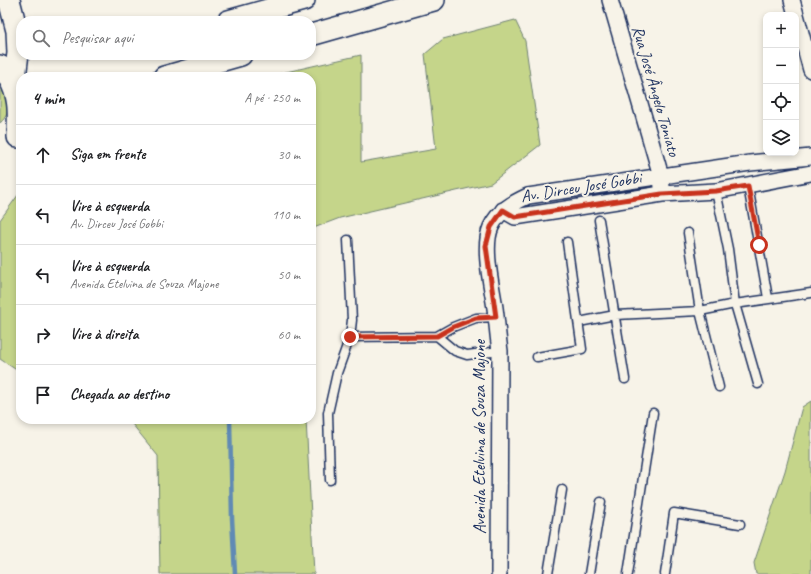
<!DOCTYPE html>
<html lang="pt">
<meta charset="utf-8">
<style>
:root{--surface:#fff;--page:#f2f2f2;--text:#202124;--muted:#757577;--line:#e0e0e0}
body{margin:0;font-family:Caveat,sans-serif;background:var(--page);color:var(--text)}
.controls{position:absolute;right:12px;top:12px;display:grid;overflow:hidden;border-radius:8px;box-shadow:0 2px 6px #0003}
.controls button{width:36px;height:36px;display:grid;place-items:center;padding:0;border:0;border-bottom:1px solid var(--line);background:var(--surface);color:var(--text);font:20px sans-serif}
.stop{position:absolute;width:12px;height:12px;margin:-9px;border:3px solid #c8321e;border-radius:50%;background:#fff}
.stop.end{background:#c8321e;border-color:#fff;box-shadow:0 1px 4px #0008}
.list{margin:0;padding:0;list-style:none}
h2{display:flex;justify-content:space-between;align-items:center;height:52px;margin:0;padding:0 16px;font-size:17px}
h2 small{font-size:13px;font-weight:400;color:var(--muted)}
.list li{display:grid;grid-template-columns:26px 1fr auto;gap:12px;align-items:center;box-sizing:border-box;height:60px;padding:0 16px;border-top:1px solid var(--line)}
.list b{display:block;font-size:15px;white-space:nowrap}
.list p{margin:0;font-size:13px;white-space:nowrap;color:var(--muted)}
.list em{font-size:13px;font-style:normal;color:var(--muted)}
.icon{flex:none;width:22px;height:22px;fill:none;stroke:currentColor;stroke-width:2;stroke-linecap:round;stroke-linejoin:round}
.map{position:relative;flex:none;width:811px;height:574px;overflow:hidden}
.search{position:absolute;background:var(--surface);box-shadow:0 2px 6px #0003;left:16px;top:16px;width:300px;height:44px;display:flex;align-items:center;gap:10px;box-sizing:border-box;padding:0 14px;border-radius:16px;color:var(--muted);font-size:15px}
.panel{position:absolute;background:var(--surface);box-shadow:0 2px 6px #0003;left:16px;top:72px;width:300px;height:352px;border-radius:16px}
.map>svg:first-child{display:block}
</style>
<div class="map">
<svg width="811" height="574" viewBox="0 0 811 574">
<rect width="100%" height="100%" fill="#f7f3e8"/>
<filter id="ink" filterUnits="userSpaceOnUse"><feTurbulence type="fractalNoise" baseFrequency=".025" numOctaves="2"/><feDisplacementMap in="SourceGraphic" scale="8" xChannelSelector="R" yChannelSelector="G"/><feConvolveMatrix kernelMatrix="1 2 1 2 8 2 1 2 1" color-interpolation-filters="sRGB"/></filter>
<g filter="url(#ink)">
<path fill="#c5d58a" stroke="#708274" d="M515,20L525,41L540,145L491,183L340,218L311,229V77H264L361,55V162L436,149L425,54L443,39Z
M0,80C8,94 14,111 0,123Z
M21,191V373L0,359V220Z
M811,401V574H756L754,563L785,471L802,407Z
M128,419H306L314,574H160L158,456Z"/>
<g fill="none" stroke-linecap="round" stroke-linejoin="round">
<path stroke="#618ab4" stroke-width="4.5" d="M230,419L232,518L235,574"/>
<defs>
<path id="service" d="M748,186L768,298
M716,191L728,249L735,304L758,384
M599,220L625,379
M688,233L700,311L719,387
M579,322L615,315L700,311L735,304L811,293
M437,336L455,351L467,355L500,351
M350,337L437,336L453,327L476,318L496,317
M537,357L582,349L567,242
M330,480L328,413L337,373L350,337L352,320L348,240
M548,574L562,490
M589,574L601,502
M628,574L653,413
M665,574L674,513L740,524"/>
<path id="minor" d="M610,0L661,176L662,187
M792,0L811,70
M503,210L515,217L662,194L716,191L811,173
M499,574L500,351C498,337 497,323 495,308C492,287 482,247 491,227C498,211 513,203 528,196L750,163L811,157"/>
<path id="secondary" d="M9,0L17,31L18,53L14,86
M228,21L304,0
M311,35L434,0
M0,66C5,69 7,73 9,78C21,99 18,115 18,137
M164,77L241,55"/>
</defs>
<use href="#service" stroke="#1b2f5e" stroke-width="11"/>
<use href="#minor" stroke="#1b2f5e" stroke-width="18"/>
<use href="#secondary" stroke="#1b2f5e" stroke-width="24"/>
<use href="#service" stroke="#f7f3e8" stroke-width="8"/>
<use href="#minor" stroke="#f7f3e8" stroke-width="15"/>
<use href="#secondary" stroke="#f7f3e8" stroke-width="21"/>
</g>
</g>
<g fill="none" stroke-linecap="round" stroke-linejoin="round" filter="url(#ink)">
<path stroke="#c8321e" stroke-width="5" d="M350,337L437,336L453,327L476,318L496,317L486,246L491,227L503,210L515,217L662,194L716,191L748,186L759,245"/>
</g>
<g text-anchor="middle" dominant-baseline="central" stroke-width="4" stroke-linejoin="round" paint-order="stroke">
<g font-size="17" fill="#1b2f5e" stroke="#f7f3e8">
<text transform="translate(656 91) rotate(74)">Rua José Ângelo Toniato</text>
<text transform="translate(581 187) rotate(-9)">Av. Dirceu José Gobbi</text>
<text transform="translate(479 437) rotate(-90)">Avenida Etelvina de Souza Majone</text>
</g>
</g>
</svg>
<div class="controls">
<button>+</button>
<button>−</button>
<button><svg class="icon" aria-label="locate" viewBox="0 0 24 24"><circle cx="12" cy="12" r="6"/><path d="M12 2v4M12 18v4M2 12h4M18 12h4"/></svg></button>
<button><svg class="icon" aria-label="layers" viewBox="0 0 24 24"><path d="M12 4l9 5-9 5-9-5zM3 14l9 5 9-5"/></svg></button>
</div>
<div class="stop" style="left:759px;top:245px"></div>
<div class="stop end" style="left:350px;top:337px"></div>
<div class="search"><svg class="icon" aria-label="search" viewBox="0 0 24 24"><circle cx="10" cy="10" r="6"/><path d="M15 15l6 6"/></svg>Pesquisar aqui</div>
<section class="panel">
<h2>4 min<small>A pé · 250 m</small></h2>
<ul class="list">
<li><svg class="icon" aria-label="ahead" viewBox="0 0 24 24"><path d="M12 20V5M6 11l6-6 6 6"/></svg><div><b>Siga em frente</b></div><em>30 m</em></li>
<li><svg class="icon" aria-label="left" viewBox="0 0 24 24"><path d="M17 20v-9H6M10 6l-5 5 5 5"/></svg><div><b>Vire à esquerda</b><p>Av. Dirceu José Gobbi</p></div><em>110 m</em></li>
<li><svg class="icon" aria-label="left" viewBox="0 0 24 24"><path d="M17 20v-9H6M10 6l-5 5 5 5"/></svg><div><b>Vire à esquerda</b><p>Avenida Etelvina de Souza Majone</p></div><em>50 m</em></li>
<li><svg class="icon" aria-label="right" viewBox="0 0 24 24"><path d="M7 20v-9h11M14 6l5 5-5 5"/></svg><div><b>Vire à direita</b></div><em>60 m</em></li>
<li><svg class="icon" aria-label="arrive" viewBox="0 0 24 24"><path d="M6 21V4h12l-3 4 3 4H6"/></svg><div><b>Chegada ao destino</b></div></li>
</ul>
</section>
</div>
